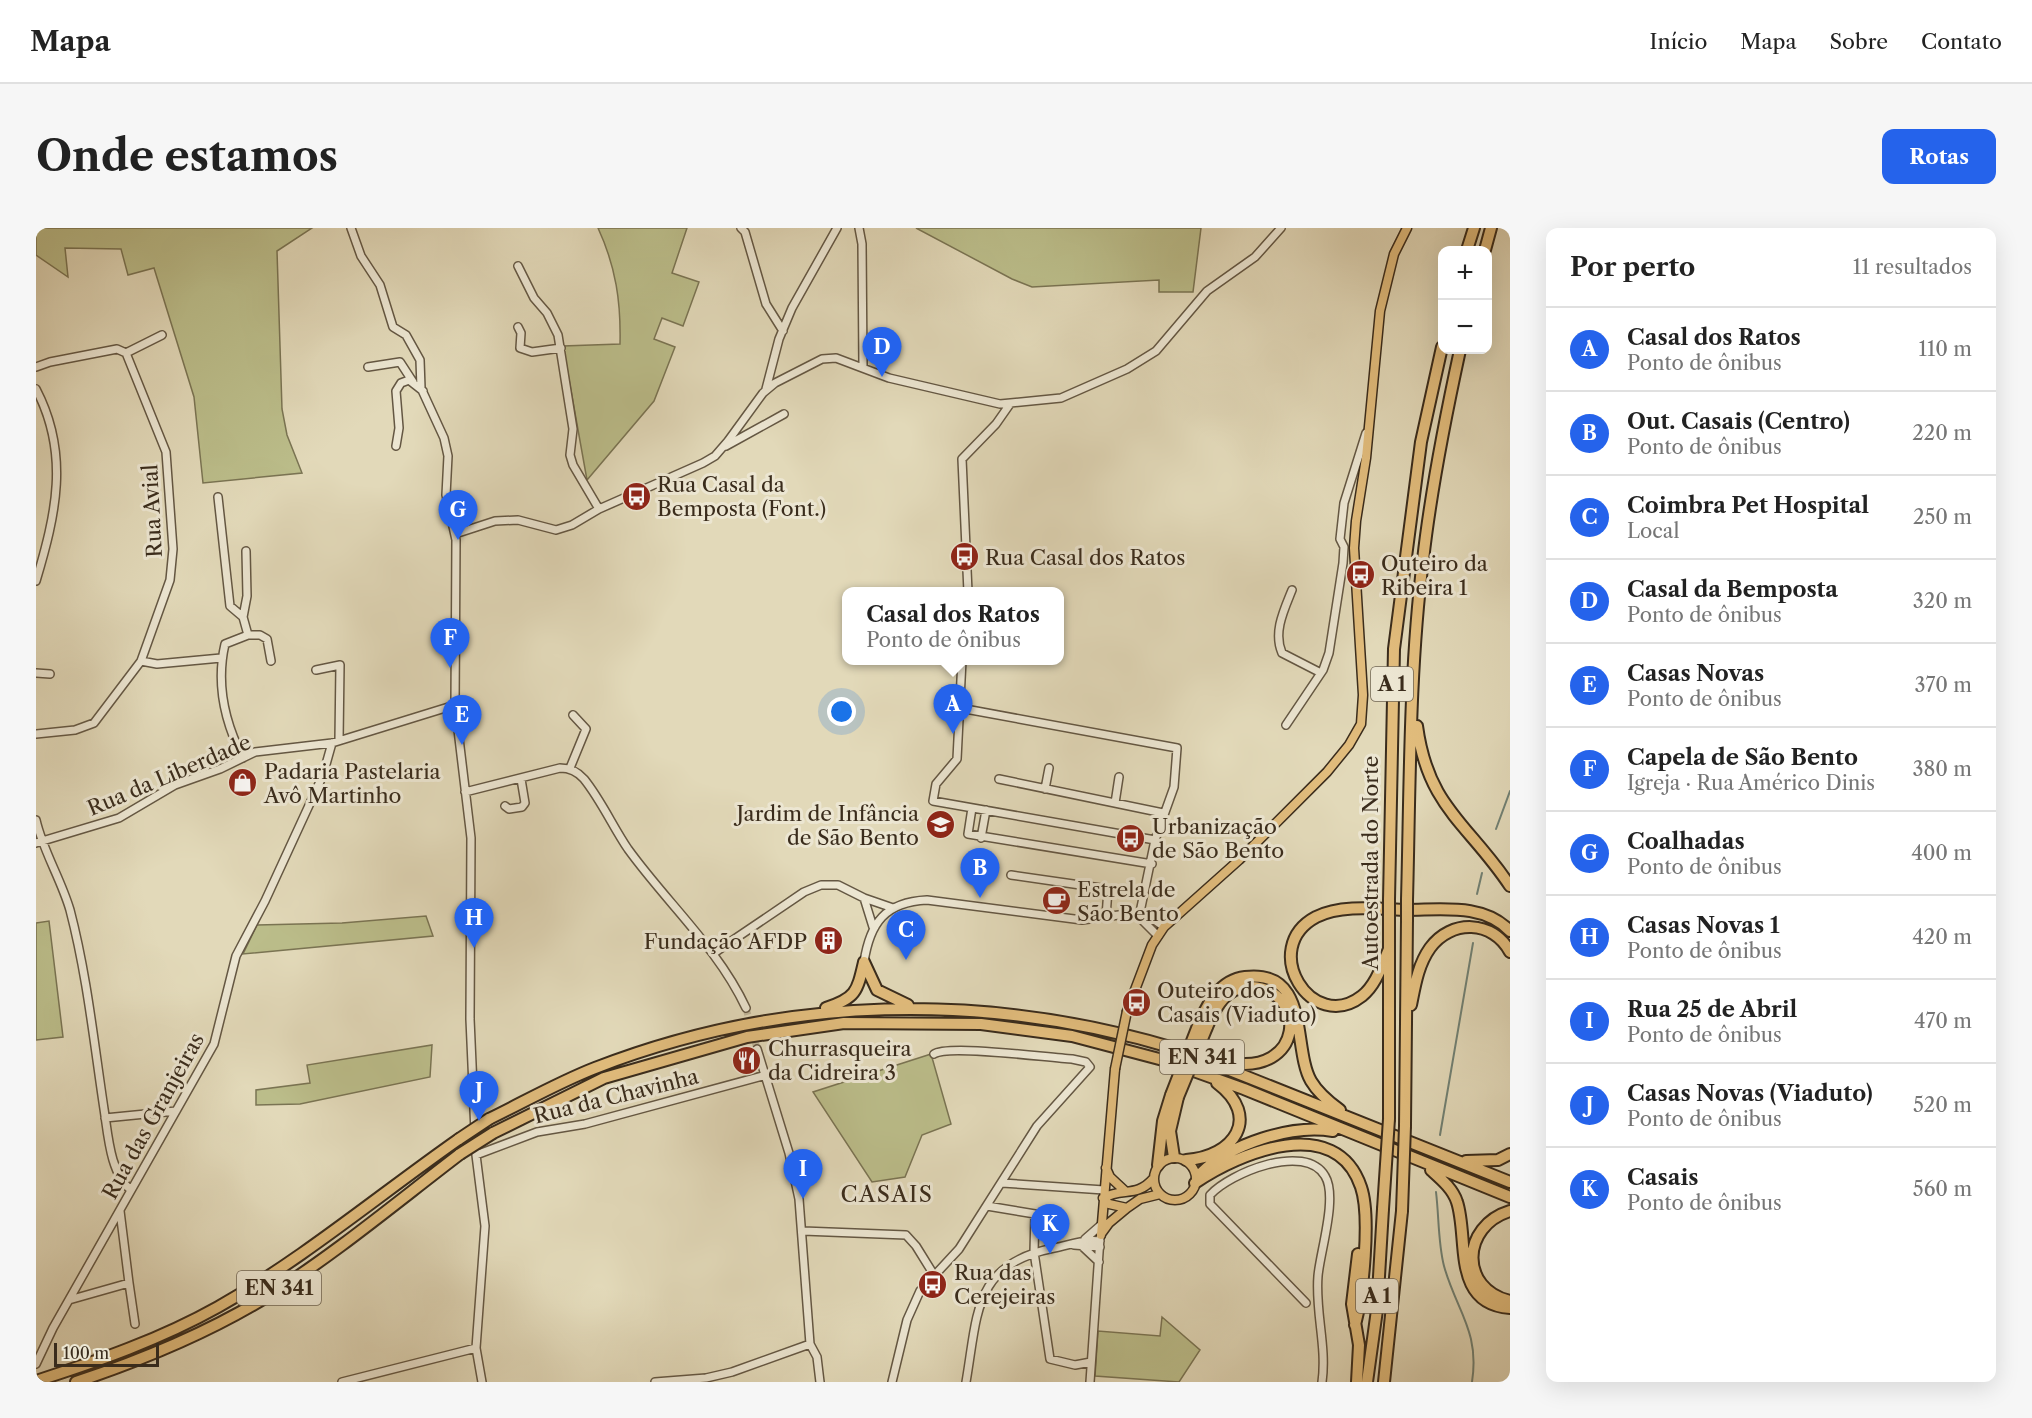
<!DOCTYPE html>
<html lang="pt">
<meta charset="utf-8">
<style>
:root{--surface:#fff;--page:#f6f6f6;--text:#222;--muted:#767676;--line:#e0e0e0;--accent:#2563eb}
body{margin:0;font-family:"Libre Caslon Text",serif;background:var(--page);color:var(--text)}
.controls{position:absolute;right:18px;top:18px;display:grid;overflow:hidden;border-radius:12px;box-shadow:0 6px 24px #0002}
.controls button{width:54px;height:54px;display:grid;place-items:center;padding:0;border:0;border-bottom:2px solid var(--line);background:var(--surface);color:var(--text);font:30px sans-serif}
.scale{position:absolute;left:18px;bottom:15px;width:105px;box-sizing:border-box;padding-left:6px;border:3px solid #3a2c1c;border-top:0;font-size:16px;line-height:21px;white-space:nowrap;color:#3a2c1c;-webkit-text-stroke:4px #ece6d2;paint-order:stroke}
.you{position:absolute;left:806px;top:484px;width:21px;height:21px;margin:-15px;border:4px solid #fff;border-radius:50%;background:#1a73e8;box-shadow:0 0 0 9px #1a73e833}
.badge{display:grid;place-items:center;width:39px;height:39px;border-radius:50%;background:var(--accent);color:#fff;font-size:20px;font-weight:700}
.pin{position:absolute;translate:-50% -50px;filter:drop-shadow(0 2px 3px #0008)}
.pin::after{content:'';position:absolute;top:32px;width:21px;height:18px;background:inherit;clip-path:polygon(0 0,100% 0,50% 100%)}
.popup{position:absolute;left:806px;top:359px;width:222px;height:78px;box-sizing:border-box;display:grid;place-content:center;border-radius:12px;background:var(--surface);filter:drop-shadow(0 2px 4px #0005);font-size:20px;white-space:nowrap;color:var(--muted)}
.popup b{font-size:22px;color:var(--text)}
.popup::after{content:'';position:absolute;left:50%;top:100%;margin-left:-12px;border:12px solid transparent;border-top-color:var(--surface)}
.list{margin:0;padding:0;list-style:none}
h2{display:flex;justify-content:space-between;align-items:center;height:78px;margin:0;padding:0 24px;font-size:26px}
h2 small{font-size:20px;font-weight:400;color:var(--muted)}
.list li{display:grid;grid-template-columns:39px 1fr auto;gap:18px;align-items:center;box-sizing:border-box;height:84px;padding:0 24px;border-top:2px solid var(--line)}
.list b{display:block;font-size:22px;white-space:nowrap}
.list p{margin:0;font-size:20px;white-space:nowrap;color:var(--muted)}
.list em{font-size:20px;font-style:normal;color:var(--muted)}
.map{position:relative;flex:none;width:1474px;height:1154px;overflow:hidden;border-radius:12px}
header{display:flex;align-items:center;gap:36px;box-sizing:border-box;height:84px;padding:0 30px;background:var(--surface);border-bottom:2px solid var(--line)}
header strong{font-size:28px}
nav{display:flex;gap:33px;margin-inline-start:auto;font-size:21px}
.intro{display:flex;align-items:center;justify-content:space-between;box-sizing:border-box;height:144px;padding:0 36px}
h1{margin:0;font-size:42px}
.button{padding:15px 27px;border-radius:12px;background:var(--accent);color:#fff;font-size:21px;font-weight:700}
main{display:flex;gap:36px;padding:0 36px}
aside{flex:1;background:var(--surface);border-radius:12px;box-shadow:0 6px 24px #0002}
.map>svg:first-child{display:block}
</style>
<header>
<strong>Mapa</strong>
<nav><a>Início</a><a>Mapa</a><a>Sobre</a><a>Contato</a></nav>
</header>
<div class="intro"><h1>Onde estamos</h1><a class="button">Rotas</a></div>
<main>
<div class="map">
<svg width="1474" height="1154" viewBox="0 0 1474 1154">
<rect width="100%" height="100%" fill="#e2d9b9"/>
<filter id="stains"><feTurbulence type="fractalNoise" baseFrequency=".00333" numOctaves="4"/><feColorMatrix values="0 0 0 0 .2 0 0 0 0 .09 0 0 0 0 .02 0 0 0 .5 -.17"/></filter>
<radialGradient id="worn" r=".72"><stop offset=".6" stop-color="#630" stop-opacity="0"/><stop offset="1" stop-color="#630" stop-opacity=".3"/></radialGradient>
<path fill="#bbbd8a" stroke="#7a7453" stroke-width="1.5" d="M0,0H276L241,23L246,181L251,207L266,245L167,255L158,169L118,40L92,47L85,21L29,20L32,49L0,27Z
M562,0H651L636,45L663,54L647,98L626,90L618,111L639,119L618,173L551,252L527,118L584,116C585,74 580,39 562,0Z
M880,0H1165L1157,64H1123V52L996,59L976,51Z
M390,688L397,708L207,726L221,697L306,695Z
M13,693L27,809L0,812V695Z
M396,817L394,849L264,876L220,877V862L274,855L271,837Z
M895,826L915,896L886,907L869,949L836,954L777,864Z
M1126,1089L1164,1122L1143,1154L1059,1148L1062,1103L1124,1108Z"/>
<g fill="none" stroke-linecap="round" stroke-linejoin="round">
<path stroke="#718174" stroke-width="2" d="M1460,601L1474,563
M1441,666L1446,645
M1404,907L1437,715
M1400,964C1403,988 1402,1015 1408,1038C1420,1082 1444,1103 1436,1154"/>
<path stroke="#c0b69a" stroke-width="7" stroke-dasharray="7 3.5" stroke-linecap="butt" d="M710,780L721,821"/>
<defs>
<path id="minor" d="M315,0L325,28L344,57L357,99L370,107L384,132L385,160L408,210L412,228L410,267L420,312L419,477L435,610L434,791L440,927L449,998L440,1120L446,1154
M705,0L709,4L730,76L747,103
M823,0L826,16L827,138
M482,38L498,70L511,85L522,107L537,201L534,227L537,237L563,281
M482,99L485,105L484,120L496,124L525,120
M90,125L126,107
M0,139L14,134L81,121L90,125L130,224L137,321L134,352L105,433L58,495L39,502L0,506
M332,139L364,134L377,154
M0,161C34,226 20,286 0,353
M730,161L743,111L756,80L801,0
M360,218L363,200L360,163L365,155L373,152L387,163
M690,218L748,186
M182,269L194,378L207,389L212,407L189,416C180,455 189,495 207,530
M419,306L459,293L482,292L520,302L536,297L563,281L667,235L679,228L692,213L727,165L739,155L786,131L800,130L853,150L964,176L1025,170L1091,141L1120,123L1171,63L1219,29L1245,0
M1256,362C1248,382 1237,404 1246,425L1285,445
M932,364L926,231L960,196L974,176
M207,389L211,368L210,323
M212,407H224L231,411L235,433
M926,432L921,531L900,556L897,573L1119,612
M105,433L121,436L185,430
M280,442L304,437L303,512
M0,445L14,446
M924,480L1141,520L1138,559L1119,612L1103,689
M1250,497L1287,442L1293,425L1307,335L1308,319L1304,311L1308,275L1330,205
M534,540L550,501L537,487
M963,551L1127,585
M1009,561L1013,540
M429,564L524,540C534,540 541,543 548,551C565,572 577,599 592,621C631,675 682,720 710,780
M1079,575L1083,549
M469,578L473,581L486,579L489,575L485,551
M936,580L932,606L1116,636
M0,592C7,623 25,651 34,682C51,747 58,815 68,881C72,906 74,946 95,962
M945,610L950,582
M0,615L83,590L139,557L184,541L219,524L296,515L419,477
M975,647L1072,661L1070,689
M828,670L837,699
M1103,689L1122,708
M678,725L768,664L785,657H802L828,670L857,680
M828,734C834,695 849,674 891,672L1046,692L1090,686L1108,688L1114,689L1128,699
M721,821L753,925L763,971L774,1116L781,1129L784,1154
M69,890L140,883
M440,927L501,904L549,896L730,847
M966,955L1068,962
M951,978L999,986L998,1024L1014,1131L1039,1137L1055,1134
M767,1003L870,1007L880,1018L898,1047
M1049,1011L1065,997
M1038,1017L1064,1019
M1047,1019L1063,1034
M93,1055L99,1096
M33,1072L93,1055L84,983
M1270,1075L1174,976V967C1194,945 1269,914 1289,948C1302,969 1284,1024 1282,1048C1279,1084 1291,1118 1286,1154
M0,1136L17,1100L178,816L200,728L229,673L287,547L296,515
M306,1154L440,1120
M619,1154L670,1150L696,1144L774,1116
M856,1154L871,1092L884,1063L923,1021L1001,898L1054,839L1050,834L1036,831C1013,830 912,816 898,826
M930,1154C942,1085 937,1036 1018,1020C1034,1017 1048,1011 1064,1013
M1054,1154L1064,1010"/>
<path id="major" d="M1091,783L1116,717L1128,699L1203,632L1291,544L1313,517L1325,496L1327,467L1318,320L1320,293L1330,230L1344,83L1358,26L1371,0
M1118 951a21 21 0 1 1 42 0a21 21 0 1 1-42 0Z
M1070,940L1074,949L1089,963
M1067,970L1073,976L1091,980L1104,971L1124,966
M1067,970C1087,959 1100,970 1117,951
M1065,1006L1073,995L1091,980
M1065,1007L1079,841"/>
<path id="highway" d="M1431,22L1438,0
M1449,22L1455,0
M1381,498C1392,580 1433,596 1474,658
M1353,672L1358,421L1385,214L1406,119
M1371,672C1374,559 1373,444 1387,332C1395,261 1409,191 1424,122
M1353,721C1346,737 1340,757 1326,768C1276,807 1222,720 1280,689C1306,676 1342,681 1370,682C1406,682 1447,675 1474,703
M828,734L841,762L872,777
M1375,777C1379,757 1382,737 1394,720C1415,691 1457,692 1474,724
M790,780C820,770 821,764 828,734
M1163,795C1172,775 1184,752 1209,749C1275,741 1256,820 1275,853C1282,865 1293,874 1304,882
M1171,799C1179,780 1191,757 1215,759C1273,762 1268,850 1191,834
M453,891C488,874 523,854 559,840C747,767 949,763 1141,821L1474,954
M1353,891V691
M1369,898L1371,691
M457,905L568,850L711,809L808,795L945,796L1036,808L1127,832L1208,861L1474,969
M1138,929L1134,903L1142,869
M1150,932C1198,929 1226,889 1181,855
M1430,933L1462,932L1474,926
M1122,937L1127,893L1135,867
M1395,942C1405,951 1417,961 1421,974C1433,1010 1415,1076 1474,1080
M1165,945C1195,916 1255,896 1297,903
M1159,955C1204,924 1300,885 1325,959C1335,988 1327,1067 1319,1097
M1474,983C1425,998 1423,1061 1474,1073
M0,1153C62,1133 125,1111 182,1079C267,1031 343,967 423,911
M40,1154C106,1132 172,1105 232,1068C299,1026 361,974 424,926
M1321,1154L1323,1117L1316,1076L1322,1026
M1331,1154L1341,1082L1347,981
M1348,1154L1366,983"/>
</defs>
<use href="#minor" stroke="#645743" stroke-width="10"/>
<use href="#major" stroke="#3a2c1c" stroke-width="11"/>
<use href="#highway" stroke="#3a2c1c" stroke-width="14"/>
<use href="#minor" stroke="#ece6d2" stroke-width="7"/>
<use href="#major" stroke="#e1bc7c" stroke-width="8"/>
<use href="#highway" stroke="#e1bc7c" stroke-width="10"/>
<defs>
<path id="major-bridge" d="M1079,841L1091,783"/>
<path id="highway-bridge" d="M1353,672V691
M1371,672V691
M1135,867L1163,795
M1142,869L1171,799
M423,911L453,891
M424,926L457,905
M1347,981L1353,891
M1366,983L1369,898"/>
</defs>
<use href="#major-bridge" stroke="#3a2c1c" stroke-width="11" stroke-linecap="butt"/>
<use href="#highway-bridge" stroke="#3a2c1c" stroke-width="14" stroke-linecap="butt"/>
<use href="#major-bridge" stroke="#e1bc7c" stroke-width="8"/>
<use href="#highway-bridge" stroke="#e1bc7c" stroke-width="10"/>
</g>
<defs>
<symbol id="bus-disc" viewBox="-11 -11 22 22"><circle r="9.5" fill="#8f2418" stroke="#ece6d2"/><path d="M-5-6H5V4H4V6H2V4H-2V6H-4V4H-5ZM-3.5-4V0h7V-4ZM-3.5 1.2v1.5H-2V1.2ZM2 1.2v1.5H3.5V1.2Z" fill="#fff"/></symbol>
<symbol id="shop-disc" viewBox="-11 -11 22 22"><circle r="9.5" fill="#8f2418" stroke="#ece6d2"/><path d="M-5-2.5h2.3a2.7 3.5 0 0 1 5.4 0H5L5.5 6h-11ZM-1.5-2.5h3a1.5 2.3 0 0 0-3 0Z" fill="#fff"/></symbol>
<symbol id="school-disc" viewBox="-11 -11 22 22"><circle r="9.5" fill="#8f2418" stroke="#ece6d2"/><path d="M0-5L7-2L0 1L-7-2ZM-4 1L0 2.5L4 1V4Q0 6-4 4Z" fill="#fff"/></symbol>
<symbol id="cafe-disc" viewBox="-11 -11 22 22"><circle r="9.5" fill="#8f2418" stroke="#ece6d2"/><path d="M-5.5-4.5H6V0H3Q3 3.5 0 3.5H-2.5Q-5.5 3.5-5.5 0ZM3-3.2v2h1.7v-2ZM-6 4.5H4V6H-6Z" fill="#fff"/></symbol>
<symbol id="building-disc" viewBox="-11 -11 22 22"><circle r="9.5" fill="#8f2418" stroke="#ece6d2"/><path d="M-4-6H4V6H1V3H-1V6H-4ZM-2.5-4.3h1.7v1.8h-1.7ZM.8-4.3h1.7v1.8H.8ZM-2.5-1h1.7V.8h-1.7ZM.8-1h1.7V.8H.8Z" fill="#fff"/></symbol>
<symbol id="restaurant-disc" viewBox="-11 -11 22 22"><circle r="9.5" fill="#8f2418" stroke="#ece6d2"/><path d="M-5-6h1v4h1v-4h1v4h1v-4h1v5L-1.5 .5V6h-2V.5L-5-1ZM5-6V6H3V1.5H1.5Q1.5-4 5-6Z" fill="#fff"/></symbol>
</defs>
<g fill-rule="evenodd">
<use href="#bus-disc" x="584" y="252" width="33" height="33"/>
<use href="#bus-disc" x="912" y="312" width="33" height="33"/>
<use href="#bus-disc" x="1308" y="330" width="33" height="33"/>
<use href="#shop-disc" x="190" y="538" width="33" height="33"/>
<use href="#school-disc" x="888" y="580" width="33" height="33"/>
<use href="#bus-disc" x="1078" y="594" width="33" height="33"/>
<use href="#cafe-disc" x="1004" y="656" width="33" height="33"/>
<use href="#building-disc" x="776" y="696" width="33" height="33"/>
<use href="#bus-disc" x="1084" y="758" width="33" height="33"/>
<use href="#restaurant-disc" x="694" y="816" width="33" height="33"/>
<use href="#bus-disc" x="880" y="1040" width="33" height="33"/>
</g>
<g text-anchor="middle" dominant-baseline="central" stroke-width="6" stroke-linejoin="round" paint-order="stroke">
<g fill="#ece6d2" stroke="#6f6453" stroke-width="1.5">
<rect x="1335" y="439" width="42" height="34" rx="4.5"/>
<rect x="1124" y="812" width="84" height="34" rx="4.5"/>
<rect x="201" y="1043" width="84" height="34" rx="4.5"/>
<rect x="1320" y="1051" width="42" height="34" rx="4.5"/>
</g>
<g font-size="20" font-weight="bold" fill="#3a2c1c">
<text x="1356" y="456">A 1</text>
<text x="1166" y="829">EN 341</text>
<text x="243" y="1060">EN 341</text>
<text x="1341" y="1068">A 1</text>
</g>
<g font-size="21" fill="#3a2c1c" stroke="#ece6d2" text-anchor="start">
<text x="621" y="256">Rua Casal da<tspan x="621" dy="24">Bemposta (Font.)</tspan></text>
<text x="949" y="329">Rua Casal dos Ratos</text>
<text x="1345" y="335">Outeiro da<tspan x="1345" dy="24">Ribeira 1</tspan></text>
<text x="228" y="543">Padaria Pastelaria<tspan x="228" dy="24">Avô Martinho</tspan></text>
<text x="883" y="585" text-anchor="end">Jardim de Infância<tspan x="883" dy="24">de São Bento</tspan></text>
<text x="1116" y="598">Urbanização<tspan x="1116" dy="24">de São Bento</tspan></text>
<text x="1041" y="661">Estrela de<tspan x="1041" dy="24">São Bento</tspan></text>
<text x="771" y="713" text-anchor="end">Fundação AFDP</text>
<text x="1121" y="762">Outeiro dos<tspan x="1121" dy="24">Casais (Viaduto)</tspan></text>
<text x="732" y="820">Churrasqueira<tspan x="732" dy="24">da Cidreira 3</tspan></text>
<text x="918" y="1044">Rua das<tspan x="918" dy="24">Cerejeiras</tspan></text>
</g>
<g font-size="21" fill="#3a2c1c" stroke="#ece6d2">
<text transform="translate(116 283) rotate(-93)">Rua Avial</text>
<text transform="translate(133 547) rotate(-23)">Rua da Liberdade</text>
<text transform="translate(1334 635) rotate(-90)">Autoestrada do Norte</text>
<text transform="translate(580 868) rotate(-14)">Rua da Chavinha</text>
<text transform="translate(117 888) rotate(-61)">Rua das Granjeiras</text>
</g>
<g font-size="22" letter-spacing="1.5" fill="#3a2c1c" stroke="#ece6d2">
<text x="851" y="966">CASAIS</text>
</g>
</g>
<rect width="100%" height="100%" filter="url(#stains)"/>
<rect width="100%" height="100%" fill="url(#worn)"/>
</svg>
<div class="controls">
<button>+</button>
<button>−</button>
</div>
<div class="scale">100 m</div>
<div class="you"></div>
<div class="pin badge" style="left:917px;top:506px">A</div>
<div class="popup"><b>Casal dos Ratos</b>Ponto de ônibus</div>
<div class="pin badge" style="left:944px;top:670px">B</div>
<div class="pin badge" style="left:870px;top:732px">C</div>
<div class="pin badge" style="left:846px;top:149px">D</div>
<div class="pin badge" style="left:426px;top:517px">E</div>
<div class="pin badge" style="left:414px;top:440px">F</div>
<div class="pin badge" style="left:422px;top:312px">G</div>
<div class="pin badge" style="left:438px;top:720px">H</div>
<div class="pin badge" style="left:767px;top:971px">I</div>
<div class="pin badge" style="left:443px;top:893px">J</div>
<div class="pin badge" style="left:1014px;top:1026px">K</div>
</div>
<aside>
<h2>Por perto<small>11 resultados</small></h2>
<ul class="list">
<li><span class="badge">A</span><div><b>Casal dos Ratos</b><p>Ponto de ônibus</p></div><em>110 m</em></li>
<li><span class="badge">B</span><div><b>Out. Casais (Centro)</b><p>Ponto de ônibus</p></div><em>220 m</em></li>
<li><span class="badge">C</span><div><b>Coimbra Pet Hospital</b><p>Local</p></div><em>250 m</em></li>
<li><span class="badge">D</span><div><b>Casal da Bemposta</b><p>Ponto de ônibus</p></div><em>320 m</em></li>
<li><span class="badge">E</span><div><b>Casas Novas</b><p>Ponto de ônibus</p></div><em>370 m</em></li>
<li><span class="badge">F</span><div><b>Capela de São Bento</b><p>Igreja · Rua Américo Dinis</p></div><em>380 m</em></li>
<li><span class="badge">G</span><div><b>Coalhadas</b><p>Ponto de ônibus</p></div><em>400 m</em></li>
<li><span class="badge">H</span><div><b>Casas Novas 1</b><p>Ponto de ônibus</p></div><em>420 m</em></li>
<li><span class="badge">I</span><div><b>Rua 25 de Abril</b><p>Ponto de ônibus</p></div><em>470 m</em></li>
<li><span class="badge">J</span><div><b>Casas Novas (Viaduto)</b><p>Ponto de ônibus</p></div><em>520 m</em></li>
<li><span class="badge">K</span><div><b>Casais</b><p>Ponto de ônibus</p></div><em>560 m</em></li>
</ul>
</aside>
</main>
